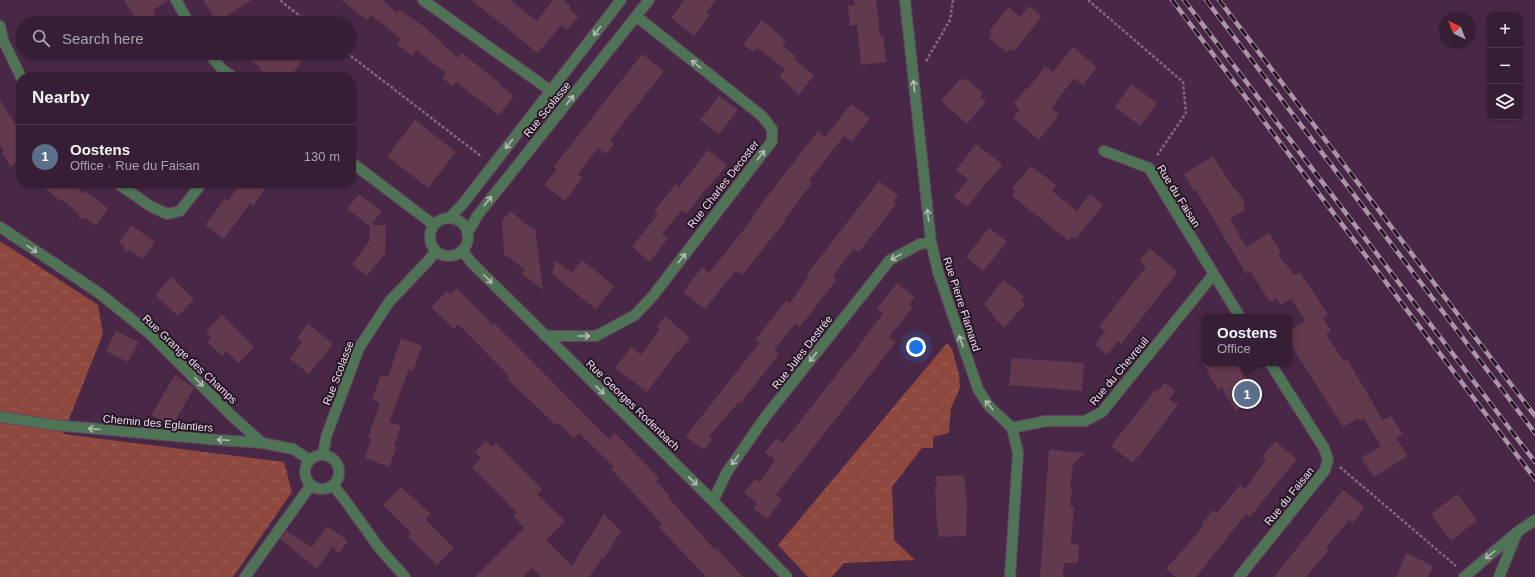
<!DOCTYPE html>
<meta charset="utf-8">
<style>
:root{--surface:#361e34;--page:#3d273c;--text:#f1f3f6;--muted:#aaa2ac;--line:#503c4f;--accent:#0b8043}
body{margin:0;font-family:Arial,sans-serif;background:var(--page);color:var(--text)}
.controls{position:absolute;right:12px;top:12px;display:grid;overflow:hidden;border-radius:8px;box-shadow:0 1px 3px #0004}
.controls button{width:36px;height:36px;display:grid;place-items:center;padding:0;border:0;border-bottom:1px solid var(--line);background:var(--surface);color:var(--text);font:20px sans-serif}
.compass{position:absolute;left:1439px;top:12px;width:36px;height:36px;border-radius:50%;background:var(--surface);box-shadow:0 1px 3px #0004;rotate:317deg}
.you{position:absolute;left:916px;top:347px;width:14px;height:14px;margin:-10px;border:3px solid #fff;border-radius:50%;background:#1a73e8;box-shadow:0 0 0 6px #1a73e833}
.badge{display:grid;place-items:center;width:26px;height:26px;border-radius:50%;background:var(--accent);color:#fff;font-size:13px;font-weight:700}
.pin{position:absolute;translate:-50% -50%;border:2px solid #fff;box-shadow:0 1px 4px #0006}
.popup{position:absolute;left:1202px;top:314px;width:90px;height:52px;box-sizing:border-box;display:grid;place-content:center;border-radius:8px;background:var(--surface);filter:drop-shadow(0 1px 3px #0005);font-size:13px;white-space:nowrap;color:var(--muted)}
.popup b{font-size:15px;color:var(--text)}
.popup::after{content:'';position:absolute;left:50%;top:100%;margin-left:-8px;border:8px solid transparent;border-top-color:var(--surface)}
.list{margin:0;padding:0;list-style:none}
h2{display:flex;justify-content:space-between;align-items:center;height:52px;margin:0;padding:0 16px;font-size:17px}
h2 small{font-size:13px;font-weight:400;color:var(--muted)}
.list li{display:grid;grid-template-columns:26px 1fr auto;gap:12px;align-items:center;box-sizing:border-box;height:64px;padding:0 16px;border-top:1px solid var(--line)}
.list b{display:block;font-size:15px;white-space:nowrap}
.list p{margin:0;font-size:13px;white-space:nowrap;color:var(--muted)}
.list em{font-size:13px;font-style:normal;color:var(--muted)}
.icon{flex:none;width:22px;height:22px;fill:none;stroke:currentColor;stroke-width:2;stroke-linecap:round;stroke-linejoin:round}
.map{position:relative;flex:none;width:1535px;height:577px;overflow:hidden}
.search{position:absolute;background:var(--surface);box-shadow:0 1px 3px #0004;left:16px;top:16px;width:340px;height:44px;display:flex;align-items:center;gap:10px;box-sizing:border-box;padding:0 14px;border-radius:22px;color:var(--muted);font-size:15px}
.panel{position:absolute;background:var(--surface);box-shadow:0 1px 3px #0004;left:16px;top:72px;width:340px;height:116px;border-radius:16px}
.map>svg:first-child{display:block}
</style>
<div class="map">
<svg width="1535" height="577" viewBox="0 0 1535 577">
<defs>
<pattern id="forest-crowns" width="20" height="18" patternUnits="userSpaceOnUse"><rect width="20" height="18" fill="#8f483e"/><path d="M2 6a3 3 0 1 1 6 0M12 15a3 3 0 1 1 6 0" fill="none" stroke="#9f625a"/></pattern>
</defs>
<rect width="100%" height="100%" fill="#482846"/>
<path fill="url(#forest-crowns)" d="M0,241L98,305L103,334L63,434L284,462L292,492L233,577H0Z
M947,343L952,349L959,374L960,388L951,408L949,433L933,437V448H922L892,487L894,540L915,560L844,563L832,577H808L778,545Z"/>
<path fill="#63394e" d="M124,0H169L153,10L160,23H138Z
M203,0H252L217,22Z
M341,0H383L397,13L399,10L416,21L430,31L429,32L441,41V43L458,58L462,53L500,83L499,84L514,96L499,115L456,82L453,86L442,78L446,73L416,50L412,56L397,44L401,39L371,15L367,20Z
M471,0H510L537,21L553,0H564L571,6L569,9L579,16L567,30L561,25L538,53Z
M684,0H716L706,13L710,15L694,36L671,18Z
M854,0H876L880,36L883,35L886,62L861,65L857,25L850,26L848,6L855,5Z
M1029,6L1042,16L1014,51L1011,48L1007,53L989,38L992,33L989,31L1009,7L1020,17Z
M762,20L786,41L782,46L796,56L794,59L814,75L799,95L789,86L790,85L779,77L785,69L757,48L753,52L743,44Z
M1073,47L1097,67L1083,85L1074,78L1051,108L1059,114L1039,140L1013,118L1020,109L1013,104L1027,88L1028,89L1045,66L1053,72Z
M240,53H291L302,61L290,77H270L259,69L260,67Z
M642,54L664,71L610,140L614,144L606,154L598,148L578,174L582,178L565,201L544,185L557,169L554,167L563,155Z
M966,78L983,93L980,97L986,102L967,124L941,101L960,79L963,81Z
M1131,84L1157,103L1140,126L1115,107Z
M719,96L738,110L719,134L700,120Z
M0,100L21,133V158L11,167L2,153L4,151L0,145Z
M851,104L870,118L852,141L844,136L809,181L812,183L785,219L786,220L742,275L736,270L705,309L683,292L702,267L709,273L753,218L752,217L755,212L818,131L825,137Z
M415,120L456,152L428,188L387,156Z
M976,144L1003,165L983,187L967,207L954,197L968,179L956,170Z
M708,150L727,165L707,189L706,188L687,214L682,210L662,234L668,238L650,262L632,247L658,214L654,211L676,184L679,187Z
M1213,156L1235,190L1236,189L1245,203L1243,204L1245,210L1230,219L1246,247L1269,233L1281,252L1278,254L1294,275L1300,272L1328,315L1323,318L1331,331L1326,334L1344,361L1347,359L1383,420L1391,416L1403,434L1396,438L1408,456L1374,477L1361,458L1381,446L1364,419L1360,421L1358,418L1343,427L1289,342V331L1305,321L1291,299L1281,305L1276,298L1270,302L1250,271L1246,274L1196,190L1194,192L1184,174Z
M1031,166L1056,185L1052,191L1077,211L1090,194L1103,205L1076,239L1072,237L1069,241L1012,196L1015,191L1012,188Z
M879,181L898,195L893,202L896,204L859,252L854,248L833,276L837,279L800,327L796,323L774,350L779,354L741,403L739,402L709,436L713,439L704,450L686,436L760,342L755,340L787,300L790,303L809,275L808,273Z
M38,183H72L85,194L86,192L108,208L96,226L85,218L79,219V213L60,199L59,200Z
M241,183H269L253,206L250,203L224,239L205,225L225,199L228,201Z
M359,194L382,211L371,225H386L385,253L367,276L352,264L369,242L370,226L347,209Z
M510,211L531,228H535L543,290L522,274L525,270L504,254L502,221Z
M131,225L155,242L142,259L130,250L125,252L124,246L119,242Z
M989,228L1007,242L983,271L966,257Z
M1150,249L1178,272L1121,344L1118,341L1107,355L1095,345L1105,331L1099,326L1146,267L1139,261Z
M582,260L614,286L596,309L552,274L556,261L572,273Z
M171,277L194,299L178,316L155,295Z
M1003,280L1025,297L1021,301L1025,304L1005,327L997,321L984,304Z
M897,283L915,297L909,304L913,307L889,337L896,342L776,495L782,500L767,519L753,508L757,503L744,493L755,479L760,482L775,460L765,452L777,438L783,443L855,351L883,313L877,309Z
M457,288L493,325L494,323L609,439L615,433L659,478L656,481L670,496L668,497L714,549L716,548L743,577H706L659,527L662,524L611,469L614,467L579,433L574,438L558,423L556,425L507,379L509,376L458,324L454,329L431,307L447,291L450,295Z
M222,315L254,347L239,363L226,351L222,356L207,342L211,337L206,331Z
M665,316L690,338L679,352L678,351L647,392L615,368L631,347L641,355L660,329L656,327Z
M308,323L333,344L309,374L290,359L302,342L297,338Z
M116,331L139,342L128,362L106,351Z
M401,338L422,346L413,371L409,369L389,422L401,426L394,445L397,447L389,467L365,458L371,439L368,437L380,403L372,400L381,375L388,377Z
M1012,358L1084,363L1082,391L1009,385Z
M1203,363H1236L1258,398L1236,411L1221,387L1218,390Z
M175,375L194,388L172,426L151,415Z
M1165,383L1175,391L1169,399L1178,405L1133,463L1111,446L1156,389L1158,391Z
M486,441L492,447L496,443L542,489L537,494L565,521L546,540L572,566L604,514L621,531L604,559L602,558L589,577H541L532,568L523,577H475L524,528L513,516L517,513L507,503H508L472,467L481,458L475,452Z
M1275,441L1297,459L1250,517L1246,514L1196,577H1176L1166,569L1203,527L1201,525L1213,510L1217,513L1240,485L1245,489L1266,460L1262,457Z
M1049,450L1085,453L1073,464L1070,489H1072L1070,506L1074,507L1071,544L1079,545L1078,563H1064L1063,577H1040Z
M964,475L967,506L966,536L939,537L938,527H937L935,486L937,485L936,476Z
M401,487L431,514L425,519L454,548L437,565L408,537L411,533L383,505Z
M1343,490L1365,507L1353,523L1349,520L1326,548L1329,550L1306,577H1274Z
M1457,494L1477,520L1451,541L1431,514Z
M327,526L348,541L339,553L332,547L317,569L280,539L286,531L312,547Z
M1406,553L1433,566L1428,577H1397Z"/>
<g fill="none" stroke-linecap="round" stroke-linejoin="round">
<defs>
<path id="minor" d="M176,0L189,23
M423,0L551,91
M905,0L931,242L938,272L978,389L988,405L1012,428L1018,453L1010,577
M0,26L3,40L21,77
M208,53L223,70L233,77
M1104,151L1149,168L1240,317
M351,162L434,225
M117,183L150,206L167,214L180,211L202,183
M449,218L462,205L621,0
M430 237a19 19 0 1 1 38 0a19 19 0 1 1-38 0Z
M0,227L99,293L150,334L231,415L262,443
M467,234L477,216L649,0
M462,250L471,262L713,501L787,577
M545,336H596L635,315L652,297L772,141V129L762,116L636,16
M0,417L55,425L219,440L262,443L293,449L310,460
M1012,428L1046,421H1085L1102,412L1213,275
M323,455L326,437L359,348L389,302L427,262L436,251
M305 472a17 17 0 1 1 34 0a17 17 0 1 1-34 0Z
M333,485L350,507L380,549L405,577
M713,501L727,472L766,416L890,260L920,244L931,242
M245,577L311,485
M1239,577L1325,470L1328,459L1324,448L1270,363
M1464,577L1516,533L1535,520
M1499,577L1516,535"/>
</defs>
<use href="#minor" stroke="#634561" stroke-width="12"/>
<path stroke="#846882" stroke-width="2.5" stroke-dasharray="3 2" stroke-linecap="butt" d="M281,0L282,2L309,23
M1088,0L1183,82L1186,113L1156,157
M347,53L482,157
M926,61L950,20L953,0
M1340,467L1456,566"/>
<use href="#minor" stroke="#4f7355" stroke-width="10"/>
<defs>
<path id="rail" d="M1172,0L1535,479
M1184,0L1535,462
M1206,0L1535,433
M1219,0L1535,416"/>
</defs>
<use href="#rail" stroke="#ac93aa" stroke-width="4.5"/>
<use href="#rail" stroke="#261725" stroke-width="3" stroke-dasharray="9" stroke-linecap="butt"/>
</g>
<defs><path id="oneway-shaft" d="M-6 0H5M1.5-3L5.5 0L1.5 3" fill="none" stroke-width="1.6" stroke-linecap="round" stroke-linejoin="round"/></defs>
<g stroke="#bab9ba">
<use href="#oneway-shaft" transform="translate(597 31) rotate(128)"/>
<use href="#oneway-shaft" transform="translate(696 64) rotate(-141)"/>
<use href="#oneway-shaft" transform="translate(914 86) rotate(-96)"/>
<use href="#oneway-shaft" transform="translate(570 100) rotate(-51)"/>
<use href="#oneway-shaft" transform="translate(509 144) rotate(128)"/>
<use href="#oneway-shaft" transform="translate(761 155) rotate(-52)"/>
<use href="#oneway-shaft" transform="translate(488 201) rotate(-51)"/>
<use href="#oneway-shaft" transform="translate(928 215) rotate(-96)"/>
<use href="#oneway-shaft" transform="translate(32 249) rotate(35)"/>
<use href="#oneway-shaft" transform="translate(896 257) rotate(151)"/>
<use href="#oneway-shaft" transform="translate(682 258) rotate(-52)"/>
<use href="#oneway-shaft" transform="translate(488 279) rotate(45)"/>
<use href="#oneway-shaft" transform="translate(584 336)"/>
<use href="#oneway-shaft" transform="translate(961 341) rotate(-109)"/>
<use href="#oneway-shaft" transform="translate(813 357) rotate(128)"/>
<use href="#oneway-shaft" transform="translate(199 382) rotate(45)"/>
<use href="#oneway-shaft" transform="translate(600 390) rotate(44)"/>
<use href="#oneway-shaft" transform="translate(989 405) rotate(-131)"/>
<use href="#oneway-shaft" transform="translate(94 429) rotate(-175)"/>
<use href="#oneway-shaft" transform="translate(223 440) rotate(-177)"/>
<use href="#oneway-shaft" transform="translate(735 460) rotate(125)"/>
<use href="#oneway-shaft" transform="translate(693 481) rotate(44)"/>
<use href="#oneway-shaft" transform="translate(1490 555) rotate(141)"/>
</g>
<g text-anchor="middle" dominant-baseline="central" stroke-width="4" stroke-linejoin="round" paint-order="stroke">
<g font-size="11" fill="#f3def1" stroke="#261725">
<text transform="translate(547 109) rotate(-51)">Rue Scolasse</text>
<text transform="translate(723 184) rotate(-52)">Rue Charles Decoster</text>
<text transform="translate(1179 196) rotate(58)">Rue du Faisan</text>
<text transform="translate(962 304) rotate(72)">Rue Pierre Flamand</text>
<text transform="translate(802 352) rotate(-52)">Rue Jules Destrée</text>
<text transform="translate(190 359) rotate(43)">Rue Grange des Champs</text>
<text transform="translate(1119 371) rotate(-50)">Rue du Chevreuil</text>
<text transform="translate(338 373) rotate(-69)">Rue Scolasse</text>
<text transform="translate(633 405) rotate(44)">Rue Georges Rodenbach</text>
<text transform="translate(158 423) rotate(5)">Chemin des Eglantiers</text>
<text transform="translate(1289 496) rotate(-51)">Rue du Faisan</text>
</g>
</g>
</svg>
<div class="controls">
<button>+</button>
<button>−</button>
<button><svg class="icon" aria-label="layers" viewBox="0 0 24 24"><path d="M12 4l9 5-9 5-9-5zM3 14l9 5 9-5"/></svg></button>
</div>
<svg class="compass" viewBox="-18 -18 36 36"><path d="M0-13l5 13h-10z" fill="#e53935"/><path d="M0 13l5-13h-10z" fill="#aaa2ac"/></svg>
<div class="you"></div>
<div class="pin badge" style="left:1247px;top:394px;background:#5c6f8a">1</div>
<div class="popup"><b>Oostens</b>Office</div>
<div class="search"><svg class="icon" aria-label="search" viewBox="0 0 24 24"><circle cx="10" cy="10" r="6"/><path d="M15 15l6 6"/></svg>Search here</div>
<section class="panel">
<h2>Nearby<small></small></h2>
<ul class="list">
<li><span class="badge" style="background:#5c6f8a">1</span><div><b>Oostens</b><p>Office · Rue du Faisan</p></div><em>130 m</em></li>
</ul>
</section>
</div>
